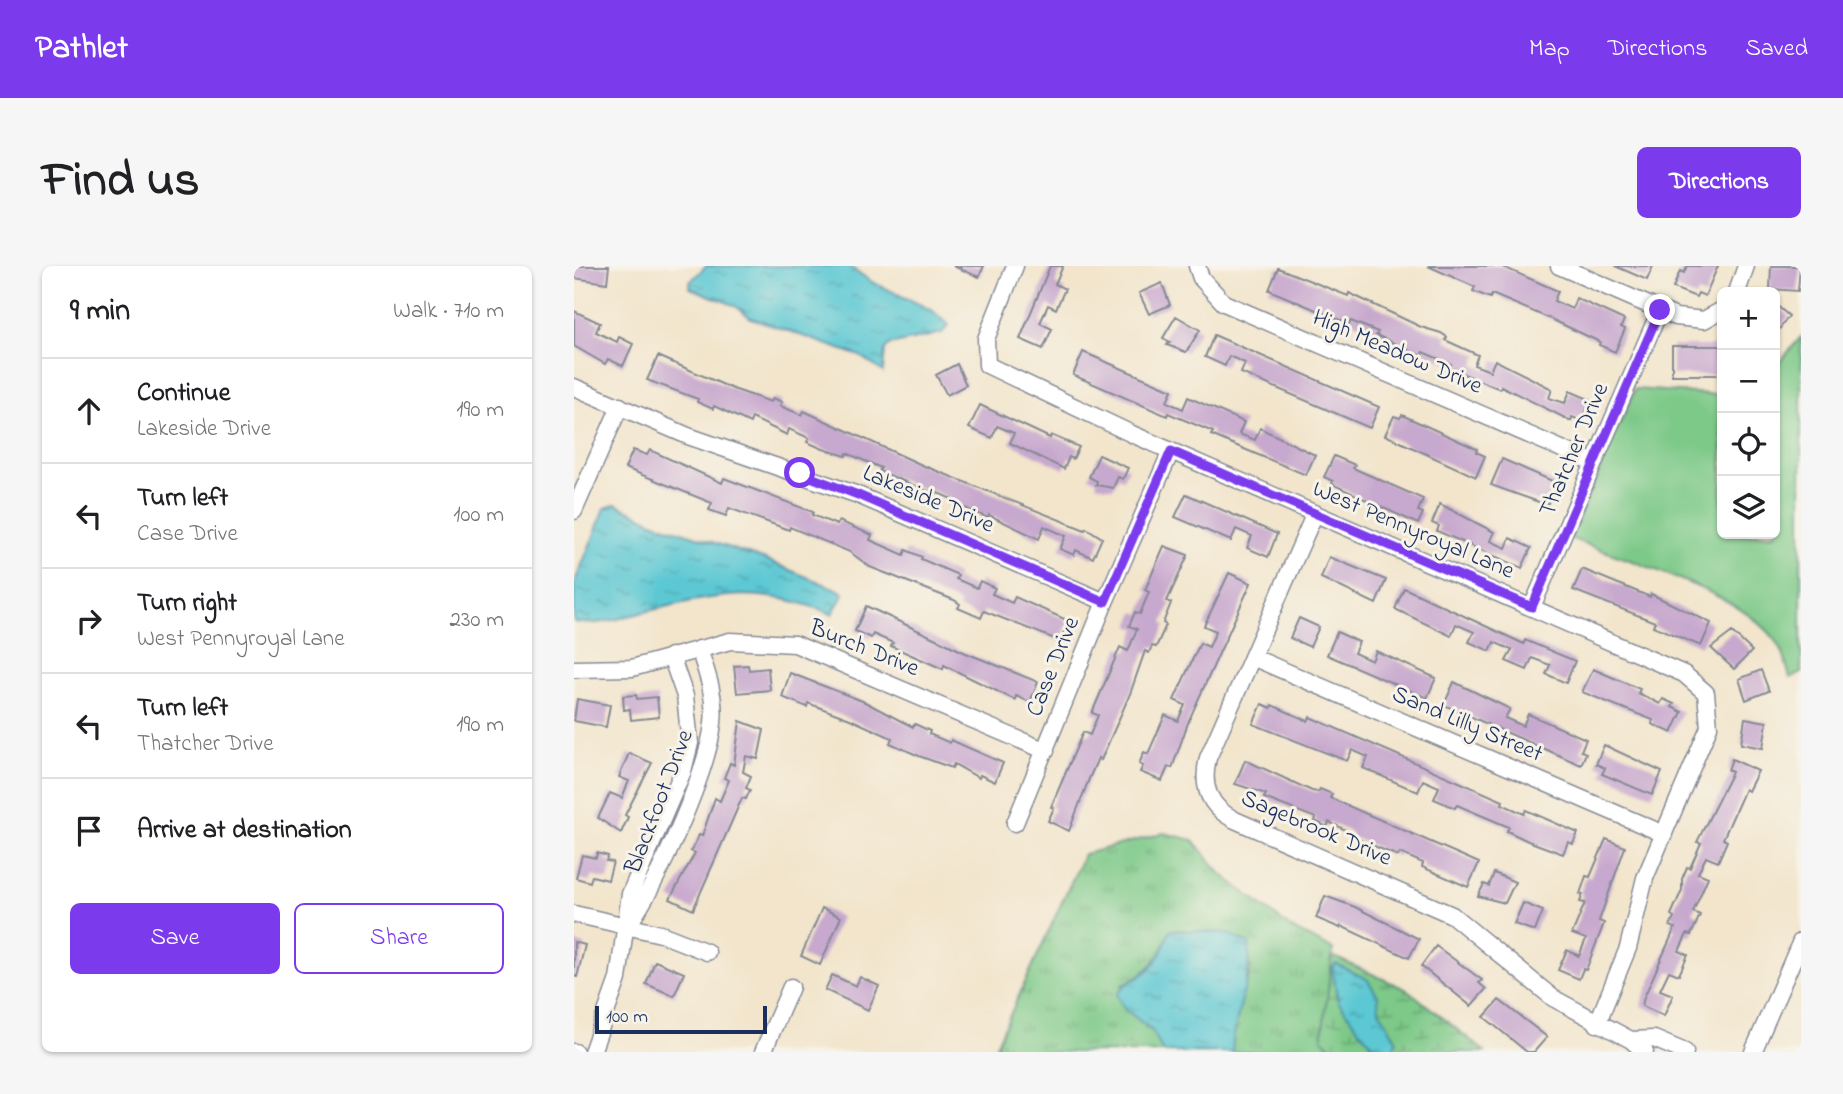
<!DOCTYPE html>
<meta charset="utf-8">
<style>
:root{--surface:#fff;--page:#f6f6f6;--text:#202124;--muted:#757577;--line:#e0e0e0;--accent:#7c3aed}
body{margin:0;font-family:"Indie Flower",sans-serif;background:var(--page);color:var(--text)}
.controls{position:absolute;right:21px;top:21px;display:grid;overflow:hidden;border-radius:10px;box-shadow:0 2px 5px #0004}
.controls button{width:63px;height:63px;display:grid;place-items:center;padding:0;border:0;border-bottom:2px solid var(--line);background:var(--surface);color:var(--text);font:35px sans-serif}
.scale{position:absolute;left:21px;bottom:18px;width:172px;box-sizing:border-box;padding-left:7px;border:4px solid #1b2f5e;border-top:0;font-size:19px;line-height:24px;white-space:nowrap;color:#1b2f5e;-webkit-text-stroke:5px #f7f3e8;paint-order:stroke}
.stop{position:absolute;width:21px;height:21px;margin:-16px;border:5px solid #7c3aed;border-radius:50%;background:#fff}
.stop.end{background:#7c3aed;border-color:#fff;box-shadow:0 2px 7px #0008}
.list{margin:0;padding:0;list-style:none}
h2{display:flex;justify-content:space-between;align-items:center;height:91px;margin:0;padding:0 28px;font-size:30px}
h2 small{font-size:23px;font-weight:400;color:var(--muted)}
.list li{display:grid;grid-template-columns:46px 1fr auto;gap:21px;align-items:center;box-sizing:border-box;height:105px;padding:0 28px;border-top:2px solid var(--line)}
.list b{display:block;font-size:26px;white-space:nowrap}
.list p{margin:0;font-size:23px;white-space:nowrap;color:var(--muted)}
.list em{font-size:23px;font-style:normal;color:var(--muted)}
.actions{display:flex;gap:14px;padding:21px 28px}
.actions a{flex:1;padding:16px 0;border:2px solid var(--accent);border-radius:10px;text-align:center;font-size:24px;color:var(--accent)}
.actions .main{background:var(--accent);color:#fff}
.icon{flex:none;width:38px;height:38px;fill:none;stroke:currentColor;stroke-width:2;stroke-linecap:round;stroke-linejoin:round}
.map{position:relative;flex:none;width:1227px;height:786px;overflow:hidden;border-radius:10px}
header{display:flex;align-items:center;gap:42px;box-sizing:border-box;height:98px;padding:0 35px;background:var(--accent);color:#fff}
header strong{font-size:33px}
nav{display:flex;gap:38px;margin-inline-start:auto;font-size:24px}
.intro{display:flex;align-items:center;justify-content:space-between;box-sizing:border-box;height:168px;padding:0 42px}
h1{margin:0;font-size:49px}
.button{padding:18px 32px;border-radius:10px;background:var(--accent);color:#fff;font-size:24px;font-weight:700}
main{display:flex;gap:42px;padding:0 42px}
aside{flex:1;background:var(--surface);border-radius:10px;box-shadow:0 2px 5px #0004}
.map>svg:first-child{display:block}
</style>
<header>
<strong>Pathlet</strong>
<nav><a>Map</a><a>Directions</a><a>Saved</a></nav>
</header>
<div class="intro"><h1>Find us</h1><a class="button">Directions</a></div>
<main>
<aside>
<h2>9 min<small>Walk · 710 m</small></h2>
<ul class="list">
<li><svg class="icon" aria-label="ahead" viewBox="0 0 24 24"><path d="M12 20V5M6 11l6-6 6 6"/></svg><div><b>Continue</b><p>Lakeside Drive</p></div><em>190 m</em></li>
<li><svg class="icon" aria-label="left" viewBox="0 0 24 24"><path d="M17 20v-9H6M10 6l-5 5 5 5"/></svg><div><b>Turn left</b><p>Case Drive</p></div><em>100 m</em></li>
<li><svg class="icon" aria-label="right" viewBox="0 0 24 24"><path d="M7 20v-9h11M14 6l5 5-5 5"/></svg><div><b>Turn right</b><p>West Pennyroyal Lane</p></div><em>230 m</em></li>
<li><svg class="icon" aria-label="left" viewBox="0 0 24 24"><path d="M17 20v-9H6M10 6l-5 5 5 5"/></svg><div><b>Turn left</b><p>Thatcher Drive</p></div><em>190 m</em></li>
<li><svg class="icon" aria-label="arrive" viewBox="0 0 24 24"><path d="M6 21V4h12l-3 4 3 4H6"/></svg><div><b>Arrive at destination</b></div></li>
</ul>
<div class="actions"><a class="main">Save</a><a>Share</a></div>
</aside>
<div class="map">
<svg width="1227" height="786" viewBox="0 0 1227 786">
<defs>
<pattern id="grass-tufts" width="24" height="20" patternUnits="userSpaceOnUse" patternTransform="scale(1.75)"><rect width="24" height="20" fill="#7dc988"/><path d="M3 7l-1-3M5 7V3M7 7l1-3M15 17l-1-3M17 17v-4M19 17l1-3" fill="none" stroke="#66a472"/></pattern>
<pattern id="wetland-marsh" width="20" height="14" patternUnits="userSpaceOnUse" patternTransform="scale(1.75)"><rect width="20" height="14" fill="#7dc988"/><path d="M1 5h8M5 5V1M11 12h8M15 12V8" fill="none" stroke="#66a472"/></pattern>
<pattern id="water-ripples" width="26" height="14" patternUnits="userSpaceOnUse" patternTransform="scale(1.75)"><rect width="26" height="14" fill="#5cc8d3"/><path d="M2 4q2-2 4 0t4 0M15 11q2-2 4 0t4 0" fill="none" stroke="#4ba3ae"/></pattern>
</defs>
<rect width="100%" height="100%" fill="#f7f3e8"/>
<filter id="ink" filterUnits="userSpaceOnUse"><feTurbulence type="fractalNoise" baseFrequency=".0143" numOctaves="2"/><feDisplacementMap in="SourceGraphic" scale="14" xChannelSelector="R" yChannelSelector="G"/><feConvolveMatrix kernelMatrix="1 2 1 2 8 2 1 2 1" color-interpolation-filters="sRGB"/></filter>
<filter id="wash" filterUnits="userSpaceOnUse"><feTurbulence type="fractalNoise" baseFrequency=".00686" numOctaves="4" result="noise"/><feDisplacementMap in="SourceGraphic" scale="28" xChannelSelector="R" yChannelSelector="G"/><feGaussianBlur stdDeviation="1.57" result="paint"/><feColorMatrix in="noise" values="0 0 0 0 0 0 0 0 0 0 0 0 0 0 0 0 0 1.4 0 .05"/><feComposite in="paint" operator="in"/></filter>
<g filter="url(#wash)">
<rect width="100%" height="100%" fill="#f2e5cc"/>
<path fill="url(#grass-tufts)" stroke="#4c7c73" stroke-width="2" d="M590,567L619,574L646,607L718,663L759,683L748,772L763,786H658L659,759L677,703L653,667L597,664C587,692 575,706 548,719L550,742L578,765L589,786H419L510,588Z"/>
<path fill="url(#wetland-marsh)" stroke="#4c7c73" stroke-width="2" d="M758,690L834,724L911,786H763L748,772Z"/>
<path fill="#7dc988" stroke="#4c7c73" stroke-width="2" d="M1227,71V407L1216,412C1213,402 1211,390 1206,381C1176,328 1052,295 996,272L1061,123L1148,129V268H1201V101Z"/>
<path fill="url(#water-ripples)" stroke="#3c7c98" stroke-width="2" d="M132,0H275L298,16L358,44L375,59L368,67L316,79L311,84L309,106L286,90L177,52L160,39L116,22V16Z
M42,238L81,257L189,293L265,324L270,328L258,348C188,319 144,328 74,345C50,351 25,361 0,356V318L31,242Z
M596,664L653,667L675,678C678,715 660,748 658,786H589L578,765L550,742L543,729C549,718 555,717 565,711C583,701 590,682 596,664Z
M762,698L793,713L804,730L805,744L823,775L817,785L806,784L789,769L764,735L758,702Z"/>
<g id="blocks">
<path fill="#c7a8ce" d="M0,0H35L33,17L0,12Z
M379,0H410L405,11Z
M476,0H489L481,18L491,23L482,43L474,39L466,57L478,63L469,83L446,73Z
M854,0H927L984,25L980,35L998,43L1002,32L1050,54L1047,61L1051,63L1041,86L1025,79L1026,76L979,54L918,28L916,32L899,25L901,21Z
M1041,0H1079L1073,14Z
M1113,0H1144L1131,30L1124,27L1122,31L1099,22L1106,5L1110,7Z
M1197,0H1226L1224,25L1196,23Z
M704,2L774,30L775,27L847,61L867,67L873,71L871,74L904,89L900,99L916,105L921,94L978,123L975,132L991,137L996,125L1017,134L1008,155L998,151L997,155L927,120L926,123L875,102L877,98L849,86L847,90L802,69L804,66L777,55L775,58L695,24Z
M588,17L596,39L575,48L565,27Z
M1201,38L1215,50L1201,69Z
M0,45L26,57L22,66L43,76L45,71L59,78L49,100L34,93L31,98L0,80Z
M602,50L626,64L612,86L593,79L596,76L589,72Z
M640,69L805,141L796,162L667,107L671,97L655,90L651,100L631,91Z
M1098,80H1147L1148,109H1098Z
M509,86L598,124L593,136L609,143L614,131L670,156L665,168L681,174L686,162L741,189L732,209L637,169L639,166L594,147L593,150L499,109Z
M84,90L159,123L197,136L199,132L208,136L206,140L228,149L230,145L348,199L511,264L512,262L528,272L519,292L502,284L500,289L486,283L492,270L470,260L465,273L415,249L414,252L377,236L378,233L357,224L356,226L305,205L307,202L273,187L272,190L249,183L233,176L235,172L215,163L213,169L178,152L176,157L140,140L139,143L123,136L124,133L73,114Z
M383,98L392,119L373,129L362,109Z
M406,139L476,172L477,169L505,181L499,193L495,191L490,203L436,177L440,167L423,160L418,172L395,162Z
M828,149L903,183L902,186L911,190L902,211L811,169L820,150L826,152Z
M59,184L73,189L76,184L148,217L150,212L239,246L238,249L263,259L265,255L298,269L296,274L319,284L330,289L332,284L348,291L347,293L384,309L382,313L403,322L406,315L421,322L418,328L438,337L441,331L495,355L486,375L410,345L407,352L384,342L386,338L380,334L296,301L276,286L216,261L215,264L155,242L152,250L135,244L138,237L51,202Z
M525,189L554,202L549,213L544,211L539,222L522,219L523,215L515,211Z
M760,190L781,199L779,202L849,233L844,245L849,247L844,258L758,218L759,215L750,211Z
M928,193L983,217L973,239L917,219Z
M612,228L703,268L694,291L673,282L678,270L662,263L657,275L601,251Z
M866,238L920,266L916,275L932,282L936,272L957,282L948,302L863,265L865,260L858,257Z
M590,280L614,289L593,335L597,337L589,357L592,359L582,381L578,380L575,387L571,385L556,428L527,494L524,492L515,513L495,565L474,555L480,542L477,541L509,466L516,469L524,449L518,447L546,381L554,385L563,363L555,360L561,346L566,348L575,326L571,324Z
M755,291L812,314L802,338L747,312Z
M1008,303L1076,331L1077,328L1137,357L1127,380L1079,360L1081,356L999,324Z
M655,307L677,317L615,454L598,502L594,501L588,515L566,506L569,500L565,498L570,486L574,488L591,449L604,455L611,439L600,434L626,377L635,381L642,365L630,360Z
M830,322L950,378L951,374L1001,395L992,417L972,408L976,399L958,392L953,404L932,395L938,384L920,376L916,385L895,376L900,366L882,358L877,370L821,343Z
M292,340L392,387L464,416L456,436L442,430L441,434L370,399L369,403L317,380L319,377L299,368L297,372L281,365Z
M725,352L745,361L736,381L716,372Z
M763,366L785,376L780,387L798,395L802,385L862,412L853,432L753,389Z
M1158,366L1178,385L1160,403L1137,382Z
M174,399L175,404L194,402L196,424L163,427L160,400Z
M1019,403L1066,423L1064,427L1086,438L1089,433L1100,438L1098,441L1108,446L1098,467L1078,458L1079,454L1008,426Z
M1187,404L1195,425L1172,434L1165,413Z
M216,407L291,436L327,455L339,461L341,458L356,465L355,468L376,477L377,474L429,497L421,516L406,509L405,512L380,498L378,502L345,490L316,477L318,472L276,453L234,437L233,441L208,431Z
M880,416L936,443L931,452L949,460L954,448L1012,473L1007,485L1012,487L1007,499L870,439Z
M62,429L63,433L83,431L85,451L57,454L56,443L50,444L49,430Z
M3,433L36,439L32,461L0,455Z
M688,438L697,442L698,439L734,455L736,451L929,535L928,538L950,548L952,544L1004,567L999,578L994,576L989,588L954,575L933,565L935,561L883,539L881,542L860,533L865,521L849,514L844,526L789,502L794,491L778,484L773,495L679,458Z
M1171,452L1193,456L1189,482L1167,478Z
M166,455L190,464L184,493L172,490L169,506L177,510L172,522L176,524L172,533L168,532L119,644L96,633L121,587L117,585L125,569L128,570L141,532L146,535L155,514L150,512L156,497L160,499Z
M1030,479L1088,506L1078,529L1028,508L1031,502L1022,498Z
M55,487L78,497L51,549L54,551L47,567L24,552L36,527L48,532L55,515L45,511Z
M1158,493L1184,505L1174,525L1171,523L1149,573L1153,575L1144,596L1132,591L1124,607L1134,611L1119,646L1126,649L1117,669L1113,668L1105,685L1114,689L1105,709L1095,705L1086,724L1099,729L1090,750L1068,740L1070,731L1101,662L1096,660L1100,651L1097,649L1108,624V613L1113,601L1116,602L1127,577L1123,576L1158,506L1154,504Z
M671,494L738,525L744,526L746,523L758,528L756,532L905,597L894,621L848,601L849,597L826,587L824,590L776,570L778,567L755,556L753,561L741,555L742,552L690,532L692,528L661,518Z
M1032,573L1051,581L1025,655L1030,657L1012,704L1009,703L1005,713L984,704L993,684L1005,690L1012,673L998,668L1011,637L1006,636L1009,628H1006L1012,610L1016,611Z
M23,587L34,590L32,595L39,596L34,614L18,610L16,616L2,612L8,589L22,592Z
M920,607L941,616L931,637L904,630L910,618L915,620Z
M751,630L781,641L845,673L835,692L767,660L766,662L742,652Z
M949,637L969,645L961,665L940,658Z
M248,642L267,651L246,699L227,690Z
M0,676L11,679L3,711L0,710Z
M862,680L908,714L905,717L912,723L897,740L847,700Z
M81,695L110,707L100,730L72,718Z
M258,709L282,720L286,711L305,720L294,744L251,724Z
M925,734L973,771L960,786H953L910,751Z"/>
</g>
</g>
<g filter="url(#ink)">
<use href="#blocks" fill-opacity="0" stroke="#868a95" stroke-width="2"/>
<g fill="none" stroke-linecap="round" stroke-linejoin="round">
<defs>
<path id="minor" d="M441,0L412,73L413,99L558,168L1110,408L1132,427L1135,461L1071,612L1054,682L1023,758
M623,0L627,12L650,37L1020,197
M985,0L1102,51L1130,54L1148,44
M1163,26L1172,0
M0,121L114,170L284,229L531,336
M0,245L46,140
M741,247L634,492C627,520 635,541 661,554L878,649L979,732L1057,774L1071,786
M958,341L1086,44
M678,391L1090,568
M0,403L58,402L156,375L221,378L472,485
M441,557L531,336L597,185
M0,648L87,668L133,686
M54,659C83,619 134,505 139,457C142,431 133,407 125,383
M1057,774L1080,773L1111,786
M0,786H1
M18,786L44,713L56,628L109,505L116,477L111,430L97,390
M189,786L217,721
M1179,786L1227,675"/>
</defs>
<use href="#minor" stroke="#868a95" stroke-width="19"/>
<use href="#minor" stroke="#fff" stroke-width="16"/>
</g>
</g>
<g fill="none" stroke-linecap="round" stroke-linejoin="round" filter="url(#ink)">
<path stroke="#7c3aed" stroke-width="9" d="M226,207L284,229L531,336L597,185L958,341L1086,44"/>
</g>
<g text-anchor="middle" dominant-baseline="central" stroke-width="6" stroke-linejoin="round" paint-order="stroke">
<g font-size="24" fill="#1b2f5e" stroke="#f7f3e8">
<text transform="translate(823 87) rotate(23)">High Meadow Drive</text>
<text transform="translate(1001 184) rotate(-67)">Thatcher Drive</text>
<text transform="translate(354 234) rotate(23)">Lakeside Drive</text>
<text transform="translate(839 265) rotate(23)">West Pennyroyal Lane</text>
<text transform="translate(290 383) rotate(22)">Burch Drive</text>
<text transform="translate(480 401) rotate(-68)">Case Drive</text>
<text transform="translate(893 459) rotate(23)">Sand Lilly Street</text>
<text transform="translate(86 536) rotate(-69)">Blackfoot Drive</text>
<text transform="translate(742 563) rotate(23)">Sagebrook Drive</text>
</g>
</g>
</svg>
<div class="controls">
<button>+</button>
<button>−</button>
<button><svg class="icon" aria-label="locate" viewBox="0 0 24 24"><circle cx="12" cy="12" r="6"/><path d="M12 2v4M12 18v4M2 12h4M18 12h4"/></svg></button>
<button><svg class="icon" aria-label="layers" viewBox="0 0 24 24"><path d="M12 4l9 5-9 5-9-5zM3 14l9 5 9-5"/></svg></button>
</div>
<div class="scale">100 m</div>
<div class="stop" style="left:226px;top:207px"></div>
<div class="stop end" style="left:1086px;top:44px"></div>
</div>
</main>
